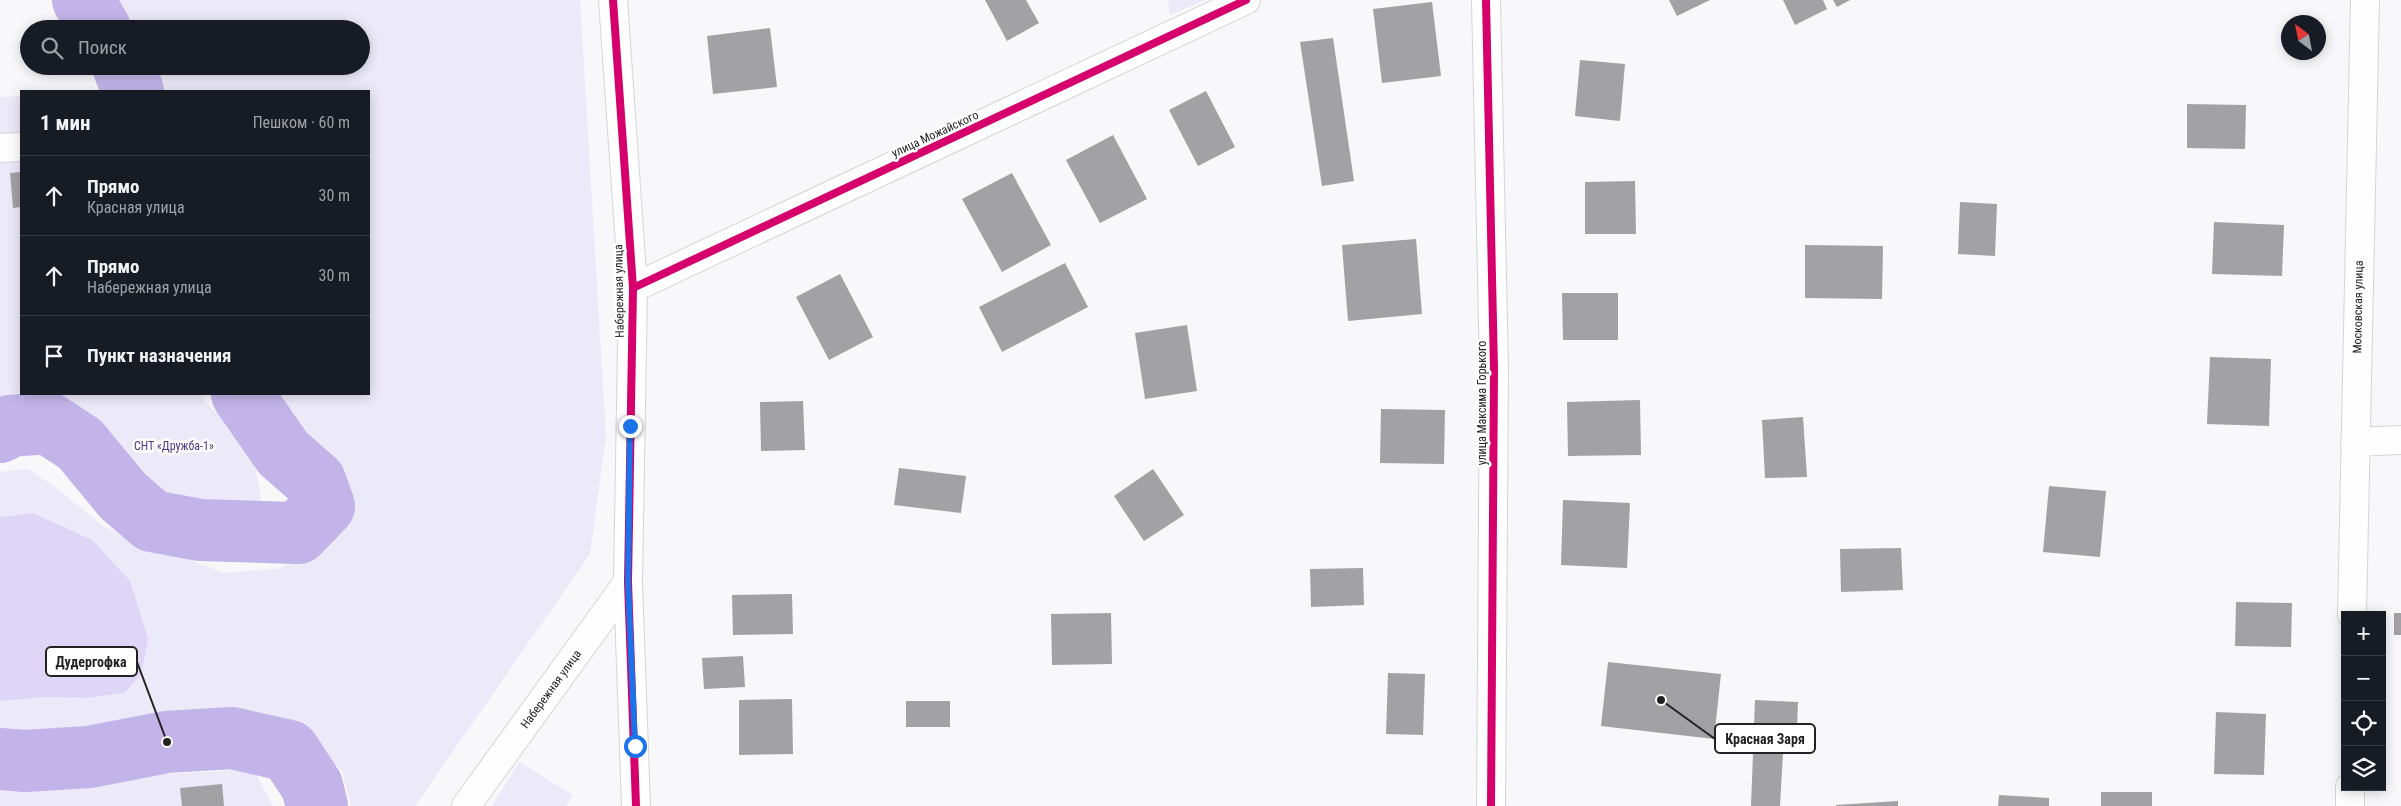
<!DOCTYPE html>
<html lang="ru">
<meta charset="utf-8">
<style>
:root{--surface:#171b24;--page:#20242c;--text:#f1f3f6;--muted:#9ea1a6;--line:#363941}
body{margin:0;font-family:"Roboto Condensed",sans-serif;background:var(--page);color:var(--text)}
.controls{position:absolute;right:15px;bottom:15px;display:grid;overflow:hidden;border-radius:0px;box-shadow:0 2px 12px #0003}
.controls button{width:45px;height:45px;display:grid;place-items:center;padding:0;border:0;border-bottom:1px solid var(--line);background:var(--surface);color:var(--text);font:25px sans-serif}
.compass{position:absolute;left:2281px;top:15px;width:45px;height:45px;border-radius:50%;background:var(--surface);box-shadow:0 2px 12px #0003;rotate:328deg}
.stop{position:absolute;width:15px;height:15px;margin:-11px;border:4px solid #1a73e8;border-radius:50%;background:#fff}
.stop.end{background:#1a73e8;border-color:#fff;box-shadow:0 1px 5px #0008}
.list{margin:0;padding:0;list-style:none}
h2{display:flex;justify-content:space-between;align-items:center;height:65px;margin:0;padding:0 20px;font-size:21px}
h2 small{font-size:16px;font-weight:400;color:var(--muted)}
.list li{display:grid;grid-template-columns:32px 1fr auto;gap:15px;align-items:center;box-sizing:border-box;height:80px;padding:0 20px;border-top:1px solid var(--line)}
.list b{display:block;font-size:19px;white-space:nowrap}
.list p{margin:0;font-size:16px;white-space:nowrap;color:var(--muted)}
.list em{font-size:16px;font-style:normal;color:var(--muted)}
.icon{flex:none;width:28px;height:28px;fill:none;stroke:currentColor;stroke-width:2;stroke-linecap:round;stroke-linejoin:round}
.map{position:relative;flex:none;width:2401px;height:806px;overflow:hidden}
.search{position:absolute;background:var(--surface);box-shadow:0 2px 12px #0003;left:20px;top:20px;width:350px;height:55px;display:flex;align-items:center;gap:12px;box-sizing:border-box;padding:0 18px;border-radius:28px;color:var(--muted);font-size:19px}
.panel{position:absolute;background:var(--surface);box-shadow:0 2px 12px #0003;left:20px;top:90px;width:350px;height:305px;border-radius:0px}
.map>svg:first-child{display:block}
</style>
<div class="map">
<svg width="2401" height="806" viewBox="0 0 2401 806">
<rect width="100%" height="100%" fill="#f8f7fa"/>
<path fill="#ece9f8" d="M106,0H580L606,436L590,554L415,806H351L342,771L316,745L265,716L205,712L138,726L47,750L0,747V701L46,697L85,698L33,513L0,517V473L4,471L28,469L55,487L102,525L145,549L182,557L224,573L276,569L319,555L337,528L335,494L287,418L253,394H369V91H161L146,66H361V29H124Z
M1168,0H1205L1170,15Z
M21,96V394H198L253,451L263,514L148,493L60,409L0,405V97Z
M519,762L573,795L566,806H492Z
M253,769L273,806H0V784Z"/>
<path fill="#ded5f7" d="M33,513L92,540L130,581L148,639L141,675L124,693L85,698L46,697L0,701V517Z"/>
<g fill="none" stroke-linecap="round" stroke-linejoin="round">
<path stroke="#c2b4e8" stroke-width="62" d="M83,0L100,29
M123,66L133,91
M0,432L10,426L48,423L80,444L123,496L152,521L200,530L298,533L324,506L315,481L283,453L242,394
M0,759L25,761L89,757L167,742L232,738L289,751L312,786L317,806"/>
</g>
<path fill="#a2a1a3" d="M985,0H1026L1039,23L1007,41Z
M1669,0H1710L1677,16Z
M1783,0H1823L1827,9L1795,25Z
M1833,0H1850L1837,7Z
M1432,2L1441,76L1382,83L1373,9Z
M770,28L777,87L713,94L707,36Z
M1333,38L1354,181L1322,186L1300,42Z
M1580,60L1625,64L1620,121L1575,116Z
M1206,91L1235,147L1198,166L1169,110Z
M2187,104L2246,105L2245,149L2187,148Z
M1113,135L1147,199L1100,223L1066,160Z
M21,172V207L13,208L10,173Z
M1012,173L1051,245L1002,272L962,199Z
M1635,181L1636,234H1585V182Z
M1960,202L1997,204L1995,256L1958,254Z
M2214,222L2284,225L2282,276L2212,274Z
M1416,239L1422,314L1348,321L1342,245Z
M1805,245L1883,246L1882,299L1805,298Z
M1065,263L1088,307L1002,352L979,307Z
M840,274L873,337L829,360L796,297Z
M1562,293H1618V340H1563Z
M1187,325L1197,391L1145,399L1135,333Z
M2210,357L2271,359L2269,426L2207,424Z
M1640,400L1641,455L1568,456L1567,402Z
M803,401L805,450L761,451L760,402Z
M1381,409L1445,410L1444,464L1380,463Z
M1803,417L1807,477L1765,478L1762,420Z
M899,468L966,476L961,513L894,505Z
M1153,469L1184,515L1144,541L1114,496Z
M2049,486L2106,491L2100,557L2043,552Z
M1563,500L1630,503L1627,568L1561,565Z
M1901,548L1903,590L1841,592L1840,549Z
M1363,568L1364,605L1311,607L1310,569Z
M792,594L793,634L733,635L732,595Z
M2236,602L2292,603L2291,647L2235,646Z
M1111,613L1112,664L1052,665L1051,614Z
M2394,613H2401V635H2394Z
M743,656L745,687L704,689L702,658Z
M1608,662L1721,674L1714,739L1601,726Z
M1388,673L1425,674L1423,735L1386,734Z
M792,699L793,754L739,755V700Z
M1755,700L1798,702L1796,754L1783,753L1780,806H1751Z
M906,701H950V727H906Z
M2216,712L2266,714L2264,775L2214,774Z
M222,784L224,806H182L180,788Z
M2101,792H2152V806H2101Z
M1999,795L2049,798V806H1998Z
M1898,801V806H1836V805Z"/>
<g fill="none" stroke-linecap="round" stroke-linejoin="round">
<defs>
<path id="minor" d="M613,0L633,288L628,582L636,806
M1486,0L1494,369L1491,806
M0,148L21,147
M633,288L1246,0
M2355,442L2401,440
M2352,615L2365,0
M466,806L628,582
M2350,806V787"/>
</defs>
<use href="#minor" stroke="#d5d4d6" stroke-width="30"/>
<use href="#minor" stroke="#fefefe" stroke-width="28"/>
<defs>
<path id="cycleway" d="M613,0L633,288L628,582L636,806
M1486,0L1494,369L1491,806
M633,288L1246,0"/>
</defs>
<use href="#cycleway" stroke="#fff" stroke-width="11"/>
<use href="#cycleway" stroke="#d6006c" stroke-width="8"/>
</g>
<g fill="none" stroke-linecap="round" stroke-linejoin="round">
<path stroke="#1a73e8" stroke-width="6" d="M630,426L628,582L635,746"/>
</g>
<g text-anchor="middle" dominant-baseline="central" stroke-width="5" stroke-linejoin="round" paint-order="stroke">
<g font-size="12" fill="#222223" stroke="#fff">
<text transform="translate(935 134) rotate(-25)">улица Можайского</text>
<text transform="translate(619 291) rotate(-91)">Набережная улица</text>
<text transform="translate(2358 307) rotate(-89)">Московская улица</text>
<text transform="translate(1482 403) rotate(-90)">улица Максима Горького</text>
<text transform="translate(551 689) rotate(-54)">Набережная улица</text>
</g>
<g font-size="12" fill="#513489" stroke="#fff">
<text x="174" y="446">СНТ «Дружба-1»</text>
</g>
</g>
<path fill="none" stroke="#222223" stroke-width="2" d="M167 742L137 662M1661 700L1715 739"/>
<g fill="#222223" stroke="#fff" stroke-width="2">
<circle cx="167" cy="742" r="5"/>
<circle cx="1661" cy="700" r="5"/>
</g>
<g fill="#fff" stroke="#222223" stroke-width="2">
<rect x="46" y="647" width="91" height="29" rx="5"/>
<rect x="1715" y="724" width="100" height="29" rx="5"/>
</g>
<g font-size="14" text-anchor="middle" font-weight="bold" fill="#222223">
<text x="91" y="667">Дудергофка</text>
<text x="1765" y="744">Красная Заря</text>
</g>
</svg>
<div class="controls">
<button>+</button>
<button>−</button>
<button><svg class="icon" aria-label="locate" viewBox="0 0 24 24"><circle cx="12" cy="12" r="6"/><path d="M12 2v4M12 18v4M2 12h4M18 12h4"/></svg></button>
<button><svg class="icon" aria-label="layers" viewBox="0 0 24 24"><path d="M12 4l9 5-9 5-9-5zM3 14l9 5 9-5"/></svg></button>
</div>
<svg class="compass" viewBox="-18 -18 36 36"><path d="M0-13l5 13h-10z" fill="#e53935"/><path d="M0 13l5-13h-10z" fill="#9ea1a6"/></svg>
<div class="stop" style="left:635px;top:746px"></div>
<div class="stop end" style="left:630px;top:426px"></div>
<div class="search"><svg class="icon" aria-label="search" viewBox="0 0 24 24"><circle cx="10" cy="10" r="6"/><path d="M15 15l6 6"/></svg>Поиск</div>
<section class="panel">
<h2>1 мин<small>Пешком · 60 m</small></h2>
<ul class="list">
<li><svg class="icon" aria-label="ahead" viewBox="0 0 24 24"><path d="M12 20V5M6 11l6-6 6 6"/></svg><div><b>Прямо</b><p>Красная улица</p></div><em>30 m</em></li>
<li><svg class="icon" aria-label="ahead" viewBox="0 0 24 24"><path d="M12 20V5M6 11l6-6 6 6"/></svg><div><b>Прямо</b><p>Набережная улица</p></div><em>30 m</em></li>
<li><svg class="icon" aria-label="arrive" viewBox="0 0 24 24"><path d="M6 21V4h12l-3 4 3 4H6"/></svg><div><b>Пункт назначения</b></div></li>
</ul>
</section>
</div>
